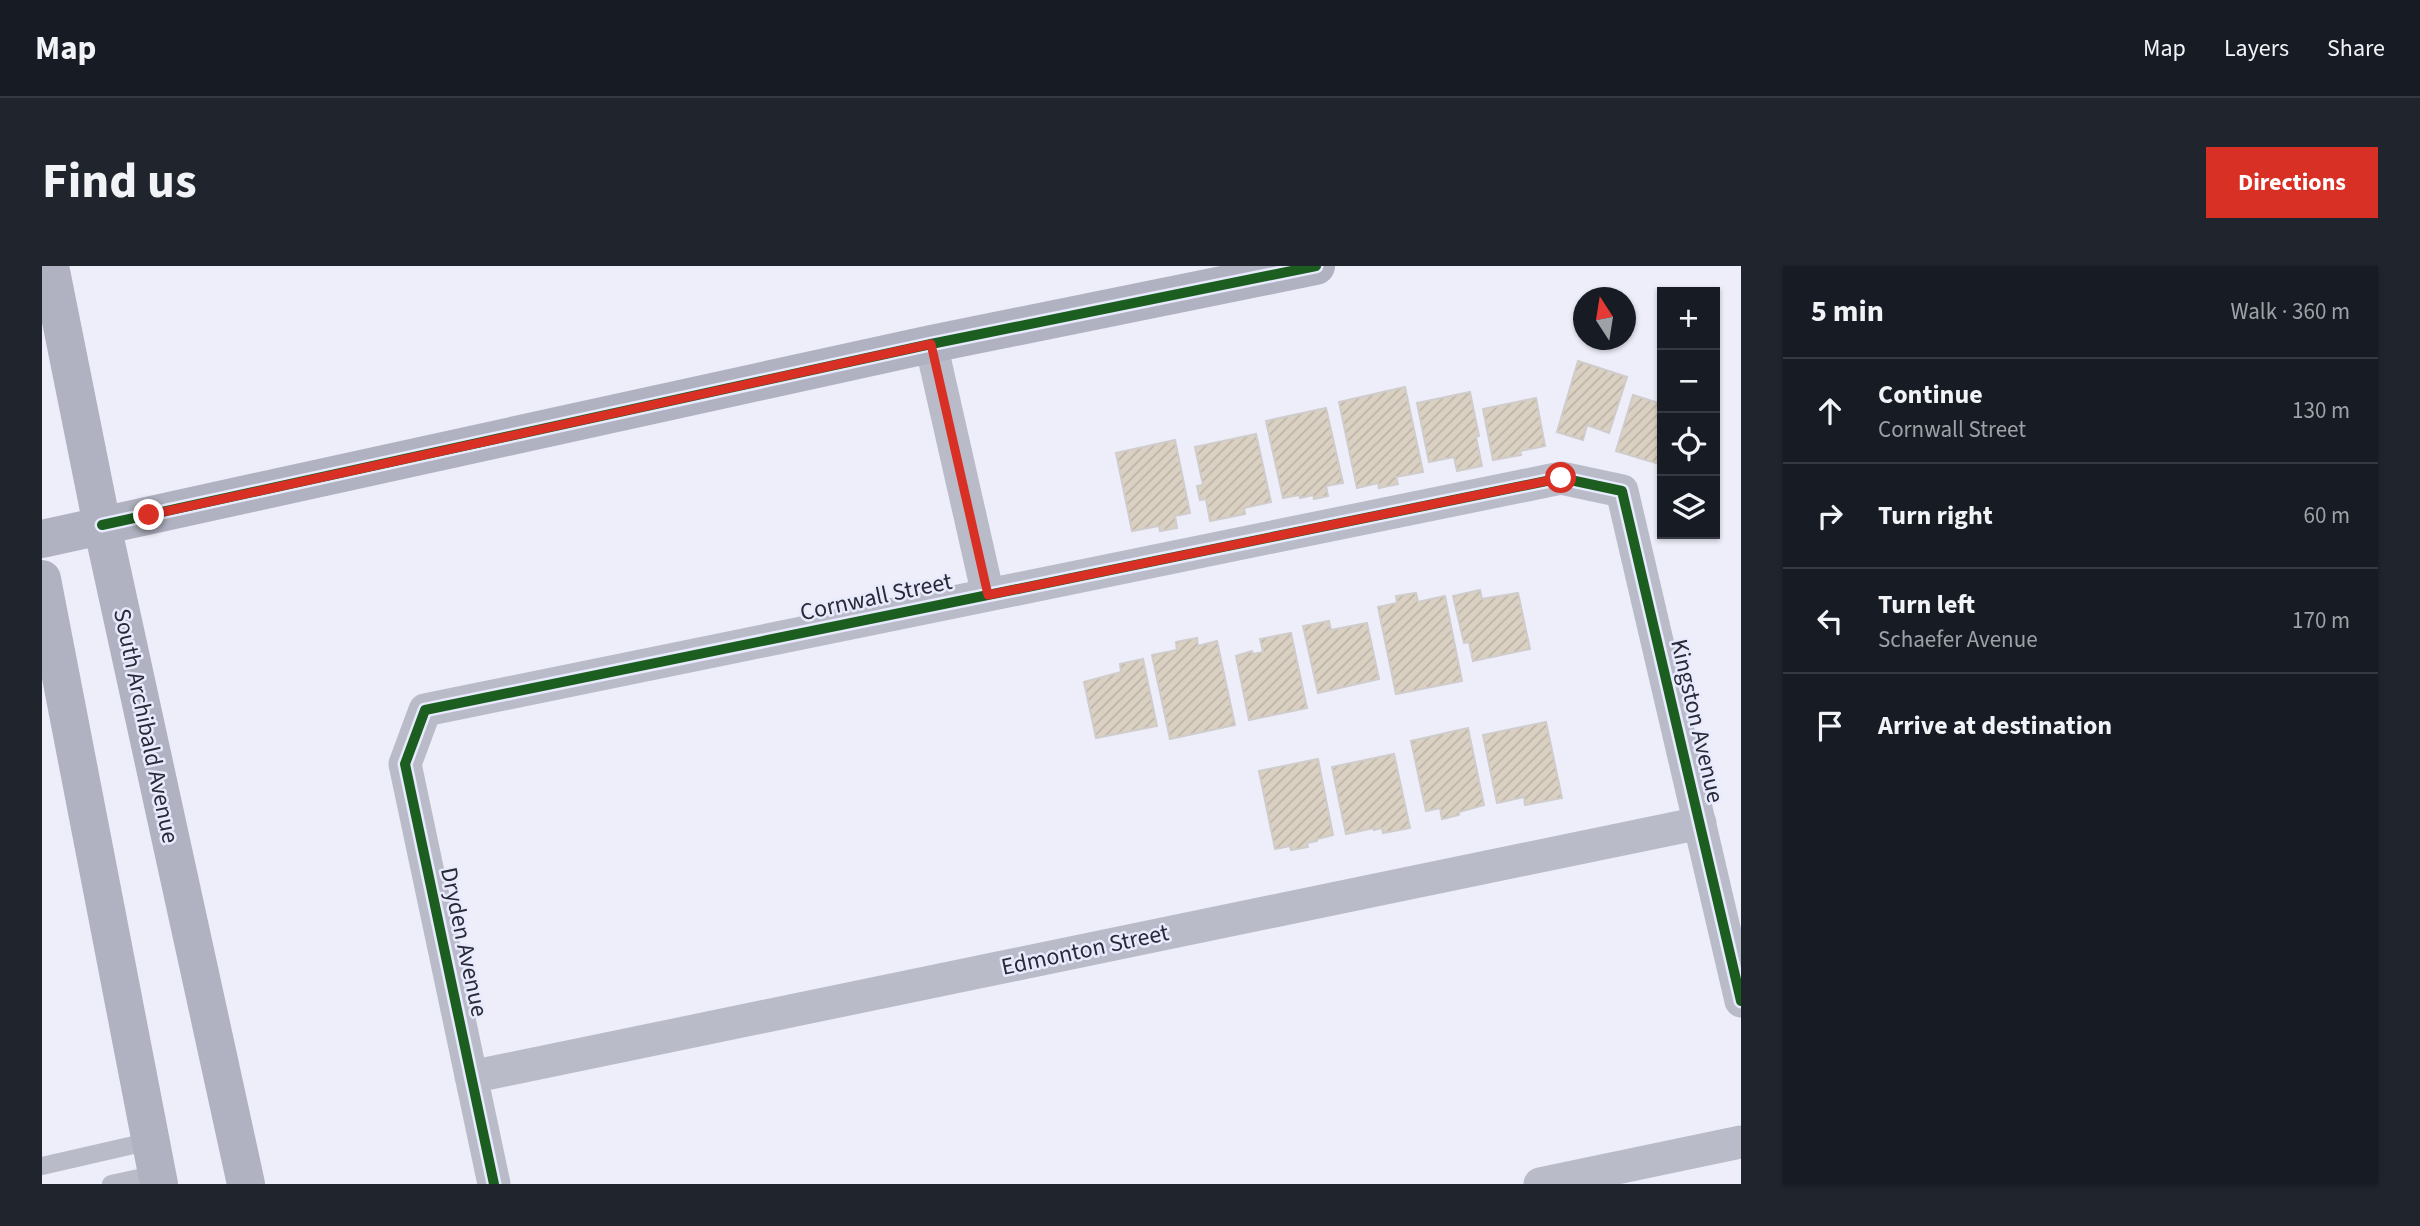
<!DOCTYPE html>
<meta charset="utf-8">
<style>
:root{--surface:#171b24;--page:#20242c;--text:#f1f3f6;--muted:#9ea1a6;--line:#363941;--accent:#d93025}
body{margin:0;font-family:"Source Sans 3",sans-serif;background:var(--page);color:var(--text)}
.controls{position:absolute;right:21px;top:21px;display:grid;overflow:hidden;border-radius:0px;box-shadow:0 2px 5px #0004}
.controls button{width:63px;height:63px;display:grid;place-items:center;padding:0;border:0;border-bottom:2px solid var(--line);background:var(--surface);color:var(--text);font:35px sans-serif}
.compass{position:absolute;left:1531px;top:21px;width:63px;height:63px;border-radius:50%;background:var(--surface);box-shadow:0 2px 5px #0004;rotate:348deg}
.stop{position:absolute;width:21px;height:21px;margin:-16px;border:5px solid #d93025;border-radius:50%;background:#fff}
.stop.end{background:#d93025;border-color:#fff;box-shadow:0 2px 7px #0008}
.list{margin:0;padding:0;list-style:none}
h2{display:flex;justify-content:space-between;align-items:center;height:91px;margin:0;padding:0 28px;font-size:30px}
h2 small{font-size:23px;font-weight:400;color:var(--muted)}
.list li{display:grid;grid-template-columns:46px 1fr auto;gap:21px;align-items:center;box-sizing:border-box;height:105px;padding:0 28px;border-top:2px solid var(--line)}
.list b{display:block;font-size:26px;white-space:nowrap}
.list p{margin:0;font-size:23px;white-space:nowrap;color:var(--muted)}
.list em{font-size:23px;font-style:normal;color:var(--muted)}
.icon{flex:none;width:38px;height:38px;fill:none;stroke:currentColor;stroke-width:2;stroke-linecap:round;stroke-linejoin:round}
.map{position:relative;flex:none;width:1699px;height:918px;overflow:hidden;border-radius:0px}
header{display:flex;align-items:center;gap:42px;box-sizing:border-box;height:98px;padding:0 35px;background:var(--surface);border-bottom:2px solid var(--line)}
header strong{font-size:33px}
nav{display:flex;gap:38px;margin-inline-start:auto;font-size:24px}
.intro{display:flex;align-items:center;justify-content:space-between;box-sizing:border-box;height:168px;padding:0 42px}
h1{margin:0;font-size:49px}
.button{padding:18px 32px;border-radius:0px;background:var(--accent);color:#fff;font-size:24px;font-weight:700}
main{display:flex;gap:42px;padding:0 42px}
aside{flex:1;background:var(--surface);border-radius:0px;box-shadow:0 2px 5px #0004}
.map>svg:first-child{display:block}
</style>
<header>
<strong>Map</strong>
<nav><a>Map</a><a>Layers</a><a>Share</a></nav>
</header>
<div class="intro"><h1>Find us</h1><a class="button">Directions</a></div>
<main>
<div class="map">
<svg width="1699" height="918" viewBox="0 0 1699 918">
<defs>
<pattern id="building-hatch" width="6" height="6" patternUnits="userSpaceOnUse" patternTransform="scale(1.75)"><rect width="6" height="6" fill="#dbd1c3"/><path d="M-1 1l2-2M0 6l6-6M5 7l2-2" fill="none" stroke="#bcb4a8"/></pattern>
</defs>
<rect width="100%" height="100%" fill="#edeef9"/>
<path fill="url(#building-hatch)" stroke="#cfcccb" stroke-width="2" d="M1536,95L1585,111L1567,167L1545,159L1541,174L1515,166Z
M1363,121L1381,206L1354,211L1356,218L1337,222L1336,217L1315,222L1297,136Z
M1428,126L1437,170L1434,171L1440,200L1415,205L1412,191L1387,196L1375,137Z
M1591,129L1620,138V199L1574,185Z
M1494,132L1503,180L1478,185L1479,189L1451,194L1441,143Z
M1284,142L1301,217L1284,220L1286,230L1272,233L1271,229L1258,232L1257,229L1241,232L1224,155Z
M1214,168L1229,236L1202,242L1203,248L1168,255L1164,233L1158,234L1155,220L1161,219L1153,181Z
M1133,174L1148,247L1133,250L1135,262L1118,265L1117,260L1090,265L1074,187Z
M1438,324L1440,333L1476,327L1488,383L1431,395L1427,376L1422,377L1411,330Z
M1374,327L1376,336L1403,330L1420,415L1354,428L1336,341L1355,337L1354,330Z
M1287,355L1289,364L1325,357L1337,413L1276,427L1261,360Z
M1249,367L1265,442L1207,454L1194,390L1210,385L1211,388L1221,386L1218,373Z
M1155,372L1156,380L1175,375L1193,459L1128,473L1110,389L1135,384L1134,376Z
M1101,393L1115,460L1054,472L1042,416L1079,406L1078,398Z
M1504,456L1520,532L1483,539L1482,531L1455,537L1441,469Z
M1426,462L1442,539L1417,546V549L1400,553L1398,542L1384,545L1369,475Z
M1352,488L1368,562L1341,567L1340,562L1332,564V562L1304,568L1290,501Z
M1276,493L1291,569L1275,573V575L1265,577L1266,581L1249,584L1248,580L1233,583L1217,505Z"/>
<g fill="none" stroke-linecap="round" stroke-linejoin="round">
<path stroke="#babbc9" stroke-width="18" d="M0,900L109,875
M69,918L115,908"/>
<path stroke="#babbc9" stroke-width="33" d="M889,78L946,329
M429,811L1658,557
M452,918L363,498L383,444L1519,212L1580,225L1699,735
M1498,918L1699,876"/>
<path stroke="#b1b2c1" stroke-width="38" d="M8,0L60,259L204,918
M0,273L889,78L1274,0
M0,313L117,918"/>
<defs>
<path id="cycleway" d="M60,259L889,78L1274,0
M452,918L363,498L383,444L1519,212L1580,225L1699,735"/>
</defs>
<use href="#cycleway" stroke="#e8eafe" stroke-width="15"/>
<use href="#cycleway" stroke="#1b5e20" stroke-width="10"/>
</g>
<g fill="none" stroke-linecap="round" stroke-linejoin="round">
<path stroke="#d93025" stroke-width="9" d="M107,249L889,78L946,329L1519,212"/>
</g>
<g text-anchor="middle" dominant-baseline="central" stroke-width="5" stroke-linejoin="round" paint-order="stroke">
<g font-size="24" fill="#292a36" stroke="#e8eafe">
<text transform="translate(834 331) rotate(-12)">Cornwall Street</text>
<text transform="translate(1655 455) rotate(77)">Kingston Avenue</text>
<text transform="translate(104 460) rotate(78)">South Archibald Avenue</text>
<text transform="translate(422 676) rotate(78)">Dryden Avenue</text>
<text transform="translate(1043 684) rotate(-12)">Edmonton Street</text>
</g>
</g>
</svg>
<div class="controls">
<button>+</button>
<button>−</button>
<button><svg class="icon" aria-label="locate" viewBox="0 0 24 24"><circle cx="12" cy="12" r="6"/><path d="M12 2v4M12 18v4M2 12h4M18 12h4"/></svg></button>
<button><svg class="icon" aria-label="layers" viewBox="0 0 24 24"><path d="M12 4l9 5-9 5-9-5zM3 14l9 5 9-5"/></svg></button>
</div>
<svg class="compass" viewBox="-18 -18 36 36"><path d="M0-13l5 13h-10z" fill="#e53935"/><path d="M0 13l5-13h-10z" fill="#9ea1a6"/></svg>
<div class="stop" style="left:1519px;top:212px"></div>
<div class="stop end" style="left:107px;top:249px"></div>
</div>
<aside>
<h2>5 min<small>Walk · 360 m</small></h2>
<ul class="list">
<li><svg class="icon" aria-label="ahead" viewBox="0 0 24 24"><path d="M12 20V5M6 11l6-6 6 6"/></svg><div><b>Continue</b><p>Cornwall Street</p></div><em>130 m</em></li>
<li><svg class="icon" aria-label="right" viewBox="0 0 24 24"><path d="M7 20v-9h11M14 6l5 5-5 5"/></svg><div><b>Turn right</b></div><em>60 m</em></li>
<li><svg class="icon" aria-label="left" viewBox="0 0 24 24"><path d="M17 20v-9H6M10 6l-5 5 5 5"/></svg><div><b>Turn left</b><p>Schaefer Avenue</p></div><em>170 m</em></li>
<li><svg class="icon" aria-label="arrive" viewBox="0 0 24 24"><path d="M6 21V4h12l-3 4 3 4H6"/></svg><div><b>Arrive at destination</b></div></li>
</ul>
</aside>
</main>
